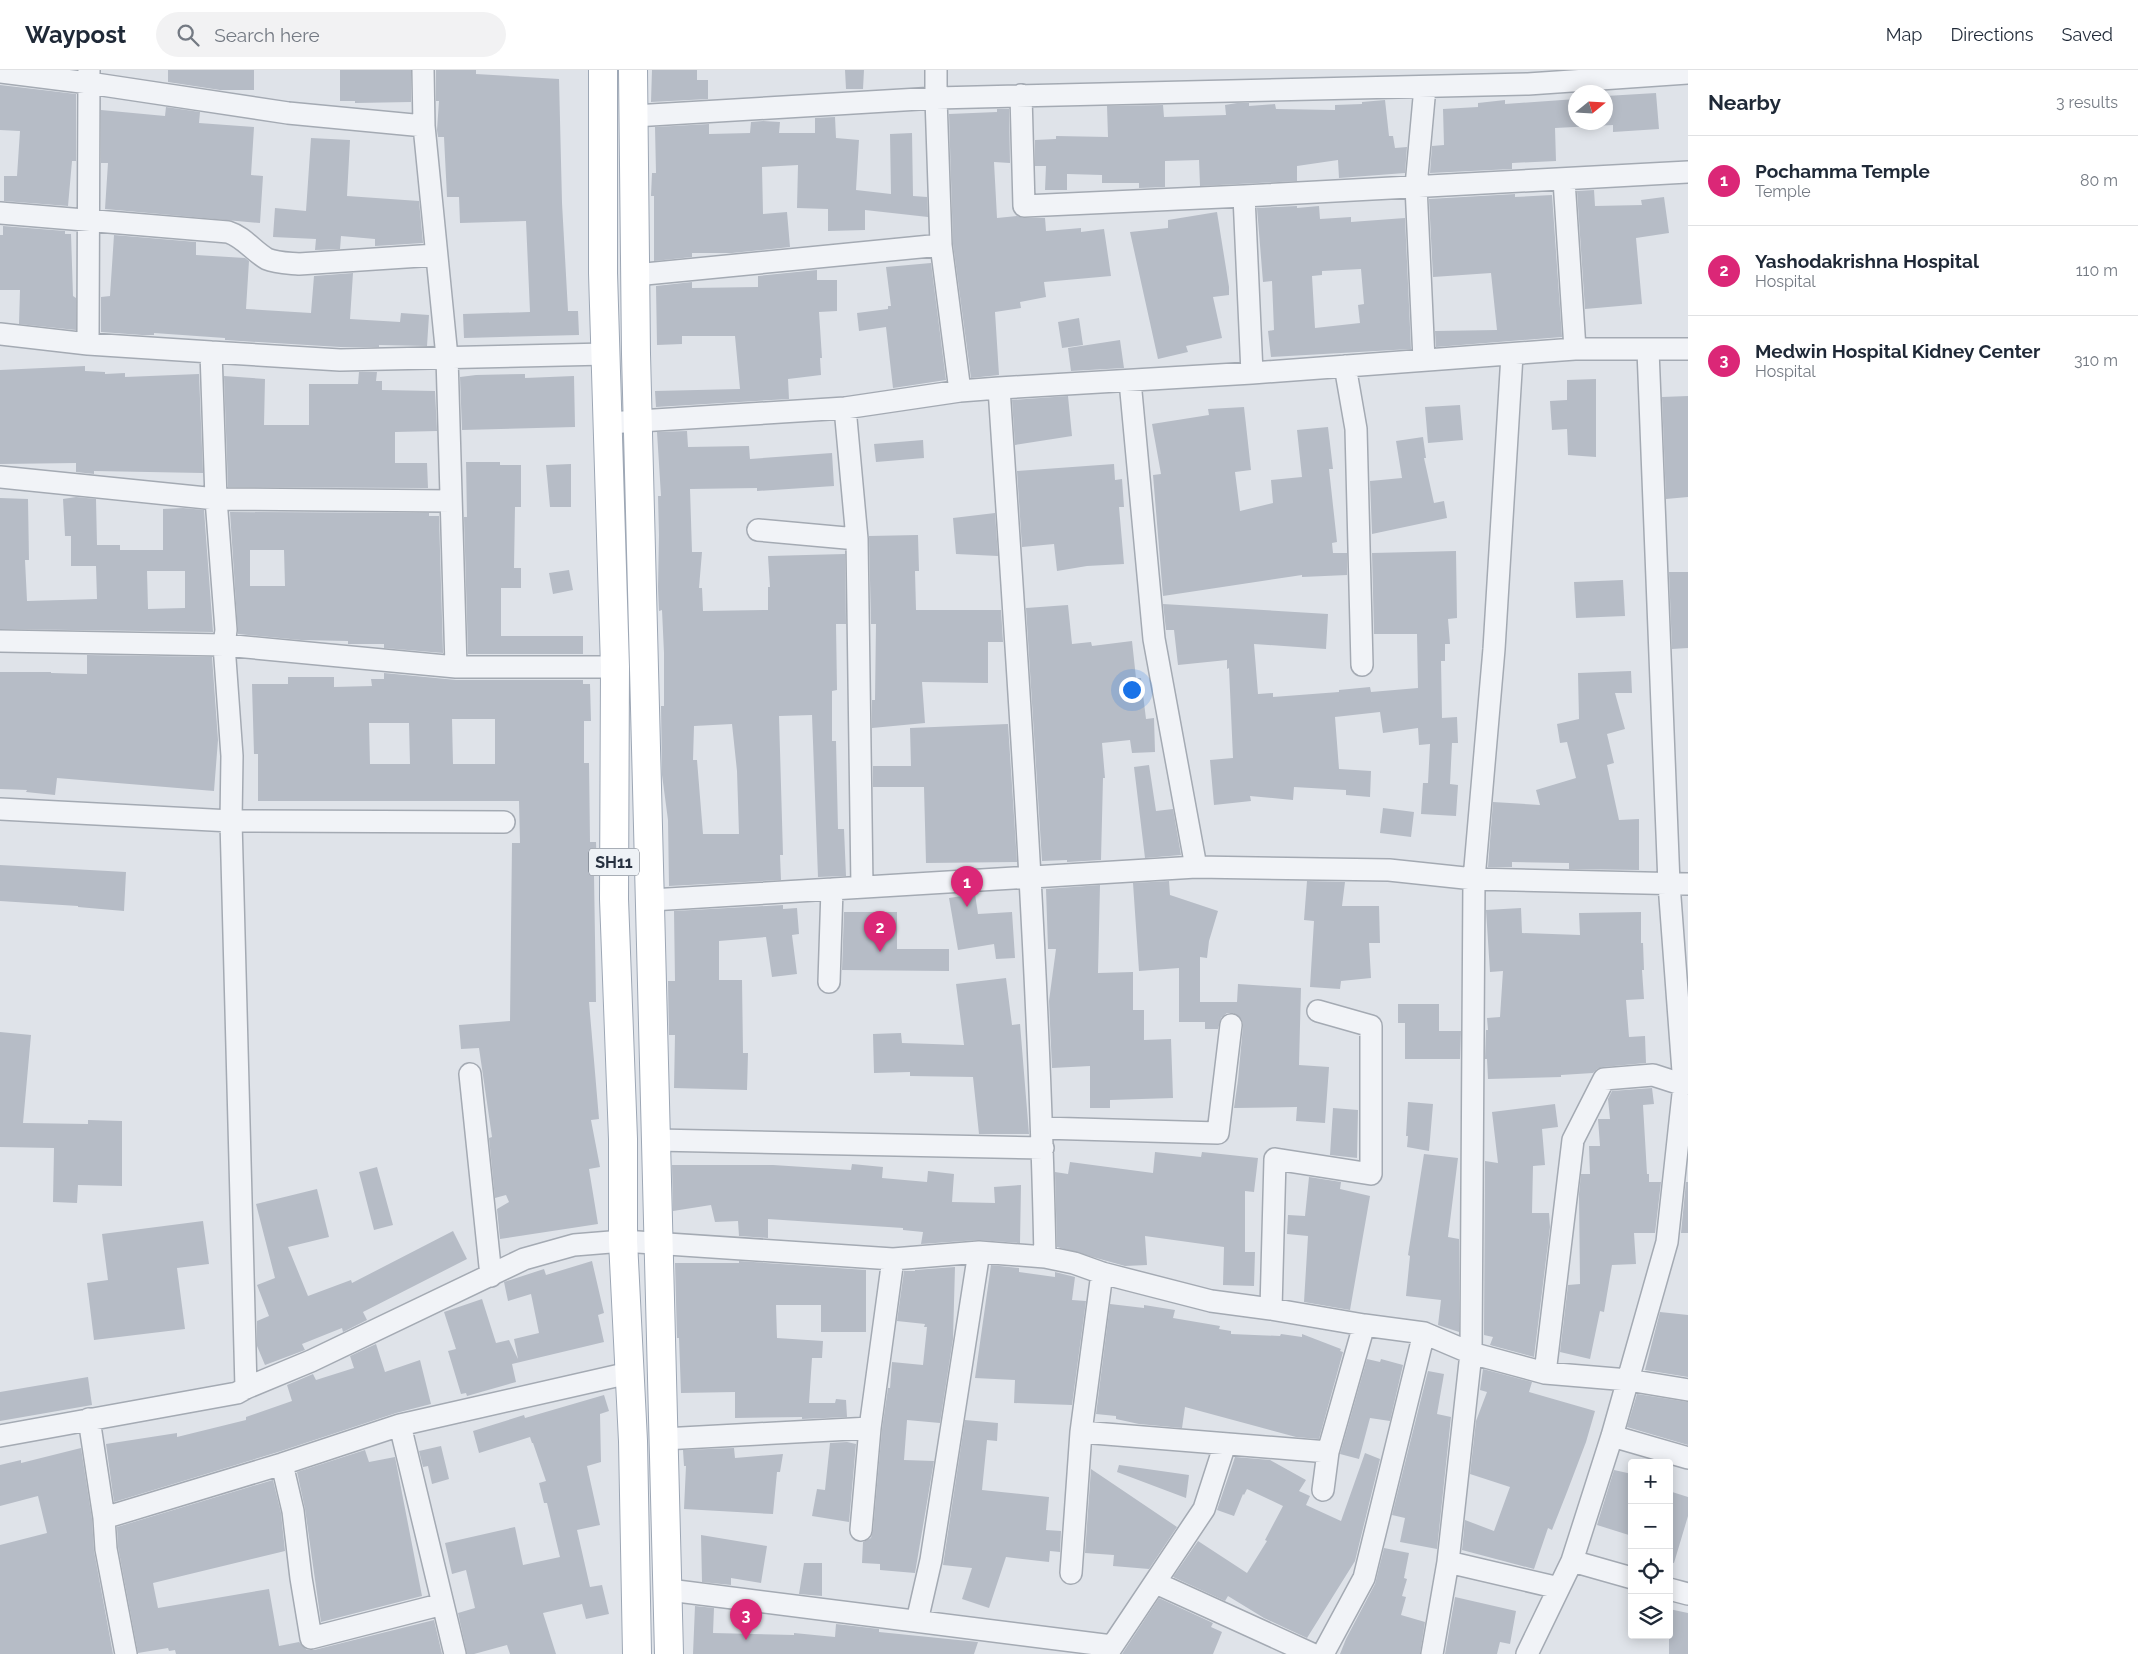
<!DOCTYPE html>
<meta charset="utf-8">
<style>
:root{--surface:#fff;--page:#f2f2f3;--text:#1f2937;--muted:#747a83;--line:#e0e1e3;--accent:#db2777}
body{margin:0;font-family:Raleway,sans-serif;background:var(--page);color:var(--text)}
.controls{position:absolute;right:15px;bottom:15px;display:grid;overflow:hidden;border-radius:5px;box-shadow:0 2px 12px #0003}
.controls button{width:45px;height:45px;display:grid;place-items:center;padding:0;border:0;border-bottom:1px solid var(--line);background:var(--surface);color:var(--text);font:25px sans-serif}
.compass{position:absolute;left:1568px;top:15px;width:45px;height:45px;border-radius:50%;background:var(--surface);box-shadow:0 2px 12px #0003;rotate:72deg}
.you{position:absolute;left:1131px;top:619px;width:18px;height:18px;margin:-12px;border:4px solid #fff;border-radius:50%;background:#1a73e8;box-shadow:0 0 0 8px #1a73e833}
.badge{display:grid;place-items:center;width:32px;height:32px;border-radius:50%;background:var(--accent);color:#fff;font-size:16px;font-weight:700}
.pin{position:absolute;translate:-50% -41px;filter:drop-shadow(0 1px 2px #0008)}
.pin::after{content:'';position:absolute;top:26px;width:18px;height:15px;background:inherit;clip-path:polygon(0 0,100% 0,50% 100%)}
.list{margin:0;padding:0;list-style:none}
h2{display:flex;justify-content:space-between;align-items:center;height:65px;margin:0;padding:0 20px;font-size:21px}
h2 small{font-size:16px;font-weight:400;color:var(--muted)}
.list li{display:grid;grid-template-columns:32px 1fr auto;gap:15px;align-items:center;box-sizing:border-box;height:90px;padding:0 20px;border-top:1px solid var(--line)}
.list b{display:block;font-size:19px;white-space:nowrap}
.list p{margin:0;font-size:16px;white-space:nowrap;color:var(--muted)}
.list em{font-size:16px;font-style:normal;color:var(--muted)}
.icon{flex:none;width:28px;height:28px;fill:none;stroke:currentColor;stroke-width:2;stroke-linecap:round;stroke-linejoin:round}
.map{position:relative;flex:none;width:1688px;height:1584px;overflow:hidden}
header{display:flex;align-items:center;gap:30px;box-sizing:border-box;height:70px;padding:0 25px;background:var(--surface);border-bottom:1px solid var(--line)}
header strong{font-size:24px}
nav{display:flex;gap:28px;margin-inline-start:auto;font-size:18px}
.search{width:350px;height:45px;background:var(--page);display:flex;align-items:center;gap:12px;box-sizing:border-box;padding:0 18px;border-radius:28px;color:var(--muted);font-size:19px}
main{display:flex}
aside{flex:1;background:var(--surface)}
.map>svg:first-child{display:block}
</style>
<header>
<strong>Waypost</strong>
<div class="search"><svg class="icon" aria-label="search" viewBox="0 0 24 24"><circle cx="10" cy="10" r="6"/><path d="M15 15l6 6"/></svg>Search here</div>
<nav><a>Map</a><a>Directions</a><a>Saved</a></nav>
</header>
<main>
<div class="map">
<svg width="1688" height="1584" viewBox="0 0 1688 1584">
<rect width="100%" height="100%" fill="#dfe3e9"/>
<path fill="#b6bcc6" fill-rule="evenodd" d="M168,0H254V20H220L168,12Z
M340,0H411V32L355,33V31H340Z
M436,0H476V4L559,9L562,133L568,241H578L579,265L464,268L463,244L530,242L526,151L460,153L459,127H447L444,67H438L437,60L439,31H436Z
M652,0H697V10H708V29L651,32Z
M845,0H864L863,19H846Z
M0,15L76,24V91H72L68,136L4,131V106H17L20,61L0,60Z
M1656,23L1659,59L1613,62V55L1555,58L1556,91L1512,93V99L1430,103L1432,76L1444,75L1443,39L1478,37V33L1505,30V34L1576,29V52H1606V26Z
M1385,30L1389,66H1393L1395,78L1407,77L1405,103L1339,108L1338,90L1297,96V111L1200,116L1199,90L1165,91V117L1139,118V113H1102V105L1067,104V120H1045L1046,96H1035V70L1056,69V66L1108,67L1107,36L1163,35L1164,47L1226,45L1225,35L1237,33H1249V36L1275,34L1276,39L1335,40V35L1362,34V32Z
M166,37L200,42L199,53L254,57L251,105L263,106L260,153L105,139L108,93H101V40L165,46Z
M997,39H1009L1010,93L994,92L997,148L1017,146L1025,148H1045L1046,161L1081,158V162L1104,159L1111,206L1044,212L1046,227L1020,232L1021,238L995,242L999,305L971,308L953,174L949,44L997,42Z
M835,47L836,68L859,70L856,120L891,124L890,64L912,63L913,126L927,127L928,147L865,140V160L828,161V139L797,138L798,95L762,97L763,144L787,142L790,177L732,183H692V187L654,191V126H651L652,103H656L655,57L709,54V64L750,63L751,52L763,51L780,52L779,63H815V48Z
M311,68L350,70L347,126L419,131L423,173L375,176V169L341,166L340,179L315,180L316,169L273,167L275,138L306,141Z
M1594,120L1595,136L1642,135L1641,130L1664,127L1669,163L1636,168L1642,234L1585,239L1577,121Z
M1515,124V127L1552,125L1562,267L1436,277L1435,261L1497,260L1491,203L1433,207L1429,129Z
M1297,136V138L1319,136L1320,149L1351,147V152L1405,148L1411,279L1271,287L1268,261L1274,260L1272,211L1263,212L1257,138ZM1361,199L1364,234L1358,235L1360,253L1315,258L1312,206L1322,205V201Z
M1217,142L1229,217V225L1213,227L1222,268L1186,276L1188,282L1158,289L1130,162L1168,158V150Z
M3,156L65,161V164H71L73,226L76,228V260L19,254L20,220H0V165H3Z
M114,165L196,172V185L245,188L249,191L246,239L311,243L314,206L353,203L350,249L400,252L401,243L429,245L427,276L379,275V277H340L225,270V268L154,263V265H142L101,262V227L110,226Z
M931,193L946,310L893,318L886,257L859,261L857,243L888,239V236H891L886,197Z
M817,200V210H837V241L819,242L822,288H820L821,305L788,309L789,329L656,337L655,321L740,319L735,266H682V274L657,275L656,216L692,212V218L758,217V206Z
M1079,248L1083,275L1062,278L1058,252Z
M1120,270L1124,298L1071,301L1068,278Z
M85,296V301L105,302V304L125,303V307L199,304L203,403L94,401V404L76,402V393L0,394V300Z
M359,302H377L376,311H382V320L435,321L437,361L395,362V393H427L428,418L228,417L224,306L265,309L264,355H309V314H358Z
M525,304V308L574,306L575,357L462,360L460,307L476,305Z
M1596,309V387L1568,385L1567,359L1552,360L1550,331L1567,330V310Z
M1068,326L1072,366L1015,375L1012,330Z
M1688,326V427L1666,429L1662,327Z
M1460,335L1463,370L1428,373L1425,337Z
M1244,337L1251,400L1235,402L1240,441L1273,433L1271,410L1302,407L1297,360L1328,357L1333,399H1329L1337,472L1332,473L1333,483H1347V505L1302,507V505L1163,526L1153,405L1161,404L1152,354L1209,345L1208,339Z
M687,361L688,377L749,376L750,389L832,383L834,416L757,421V418L690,419L692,482H702L699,518H702L703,541L768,540V517H770L768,486L845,484L846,554H836L837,620L832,621V671H836L838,759H844L846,806L818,807L812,645L779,646L783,785H780L781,810L669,816L668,750L662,705L661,636H664V583L662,540L659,541L658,517L659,465L658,426H661L657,362ZM732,654L737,701L739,764H703L697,690H693L694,656Z
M1423,367L1426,388H1424L1434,433L1444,431L1447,448L1372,464L1370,411L1402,408L1396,371Z
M923,370L924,388L876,392L874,374Z
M466,392H500V395H521V437H515L514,498H521V518H501V566H583V584H468L464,447H467Z
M571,394V437H550L546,395Z
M1114,394L1115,410L1122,409L1124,437H1119L1124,494L1087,496L1057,501L1054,474L1022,477L1017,401Z
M76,427L96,429L97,475H120V480H163V439L183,438L204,440L213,562L0,559V428L28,429L29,490H25L27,531L97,529L96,496H71V466H65L63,429ZM147,501H185V538L148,539Z
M230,442L429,443V446H439L443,583L384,578V574H348V571L301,570L238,564ZM250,480H284L285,516H250Z
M995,443L998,486L956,484L953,448Z
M918,465L919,501H915L916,540H1001L1003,572H988V613L922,612L925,653L872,658V630H875L876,554H871L869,466Z
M1456,481L1457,548L1448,549L1450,574H1445V591H1441L1442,648L1457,647L1458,673H1452L1450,714L1458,715L1456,746L1421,744L1423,713H1428L1430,674L1419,675L1418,658L1383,663L1380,642L1335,647L1339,699L1371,701L1370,727L1346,725V720L1294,717L1293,730L1250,726L1251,731L1214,735L1210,690L1233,688L1229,598L1227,599V590L1178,595L1174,560H1166L1163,534L1328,544L1326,579L1254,574L1258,624L1273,623V627L1339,622V620L1370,617L1371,622L1418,618L1417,564H1374L1372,483Z
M569,500L573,520L553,524L549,503Z
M1669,502H1688V578L1672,579Z
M1623,510L1625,546L1576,548L1574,512Z
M1068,535L1072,574L1091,572L1092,576L1132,571L1136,608H1141L1146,649L1154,648L1155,682L1132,683L1130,670L1102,673L1105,708H1103L1101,790L1067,792V790L1042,791L1026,538Z
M87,585L212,587L218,670L214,721L57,708L55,725L26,722L27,720L0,719V602H51V603L87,604Z
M1631,601L1632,623H1615L1625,659L1607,664L1614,693L1607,695L1619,750L1639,749V800L1569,799V793L1512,792V797H1488L1493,732L1540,735L1536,720L1576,708L1567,672L1560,673L1557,654L1579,649L1578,603Z
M384,603L456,610H583V614H590L591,651H584V693H589L590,772H596L597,805H594L596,932H589L599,1049L591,1050L600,1097L589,1099L598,1154L500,1169L497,1139L509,1132L506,1125L495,1128L489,1068L492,1067L479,978L461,979L459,955L510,951L512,773H520L519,731H258V684H254L252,614H288V607H334V617L372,616L371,609H384ZM452,649H495V694H453ZM369,653H409L410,694H370Z
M1008,654L1017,792L926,793L924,717H873V696H911L910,658Z
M1149,695L1156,741L1173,739L1181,785L1145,788L1134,697Z
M1383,738L1414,742L1411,767L1380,763Z
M0,795L126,802L124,841L78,837V836L0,831Z
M1169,811L1170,825L1218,841L1209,871L1207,888L1200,887V932H1237L1238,914L1301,918L1299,995L1329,997L1325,1053L1296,1051L1297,1037L1234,1038L1238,1010L1243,956L1242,950L1233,943H1227L1221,948L1218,959H1205V952H1179V898L1139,901L1133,813Z
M1307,811L1345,812L1342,836H1379L1380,873H1369L1371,908L1341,911L1340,919L1310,917L1314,851L1304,850Z
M1100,815L1098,903L1133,902V940H1144V970L1171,969L1173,1028L1110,1030V1038H1090V996L1052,998L1049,931L1056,879H1048L1046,819Z
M975,824L978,844L1012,842L1015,888L996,889L994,874L958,880L949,828Z
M783,835V839L797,838L799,864L792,865L797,904L772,907L766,867L719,871V910H742L743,983H748L747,1020L674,1018L675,965H669L668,911H675L674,841Z
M1521,838L1522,863L1580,865L1579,843L1641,842V873H1643L1644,900H1642L1644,929L1626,930L1629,967L1645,966L1646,993L1603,997L1597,999L1593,1003L1561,1005V1007L1488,1009L1487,989H1485L1486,960H1488L1487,948L1500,947L1503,901L1490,902L1486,840Z
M844,842H897V879H949V901L842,900Z
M1006,908L1012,955L1020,954L1029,1064H979L973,1007L910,1006V1002L874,1003L873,964L901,963L902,973L964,975L956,914Z
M1398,934H1439V961H1461L1460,989H1405V953H1398Z
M0,962L31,965L23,1053L88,1054V1050L122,1051V1116L78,1115L77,1133L53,1132L54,1078L0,1077Z
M1652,1018L1654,1034L1643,1035L1647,1104H1649V1112H1661L1655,1163H1634L1636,1194L1612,1195L1604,1242L1600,1241L1590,1289L1560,1282L1568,1215L1580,1214L1579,1124L1581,1104H1590L1589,1076H1600L1598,1049H1610L1608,1029L1612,1021Z
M1408,1032L1433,1034L1429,1081L1407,1077L1408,1066H1406Z
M1555,1034L1558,1057L1542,1059L1545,1095L1533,1096L1532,1143H1549L1550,1157L1534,1287L1490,1275L1493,1267L1484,1265L1485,1091L1498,1093L1492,1042Z
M1333,1038L1358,1040L1357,1088L1330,1085Z
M1155,1082L1201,1087L1202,1082L1258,1088L1254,1122L1245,1121V1182H1255L1254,1216L1223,1215L1224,1177L1145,1166L1147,1195L1125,1196L1057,1177L1055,1102L1068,1104L1070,1092L1153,1103Z
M1424,1084L1458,1088L1448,1167L1459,1169V1262L1438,1255L1441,1230L1406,1226L1410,1186L1408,1185Z
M852,1094L883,1097L882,1108L927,1112L928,1101L954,1104L952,1132L995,1133L994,1117L1021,1115L1020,1173L978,1170L921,1174L923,1162L903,1160V1158L768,1149V1168L739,1166L738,1151L715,1152L711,1135L673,1141L672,1095H773L851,1100Z
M377,1097L393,1155L374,1160L359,1102Z
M1309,1107L1341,1112L1340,1119L1370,1126L1350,1240L1304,1232L1308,1166L1287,1164L1288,1145L1305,1146Z
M1686,1112H1688V1163H1681Z
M317,1119L329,1167L288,1177L308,1226L351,1210L352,1213L453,1161L467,1189L363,1242L367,1250L343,1262L342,1258L302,1274L305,1280L265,1295L257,1276V1251L269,1246L257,1215L275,1208L256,1134Z
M203,1151L209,1194L177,1198L185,1259L94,1270L87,1213L108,1210L102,1164Z
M592,1191L604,1243L598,1245L604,1272L512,1294L516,1312L467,1326L466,1323L461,1324L448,1281L456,1279L444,1242L482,1229L496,1273L509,1270L518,1289L514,1269L539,1263L531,1224L508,1231L504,1212L544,1199L546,1205Z
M739,1191L866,1200V1262H821V1235H776L777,1268L823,1271L822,1288H812L809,1333H835L836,1329L846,1330L847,1347L802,1349V1347L735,1348V1322L681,1323L679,1268H677L675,1193H739Z
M991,1195L1019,1198V1202L1055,1207V1202L1075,1207L1072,1230L1086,1231L1072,1335L1014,1333L1015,1310L975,1308Z
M955,1197L953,1269L940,1353L907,1350L904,1390L934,1391L915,1503L880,1500V1494L862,1493L863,1472L871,1468L873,1461L882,1359L888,1318H890L892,1292L923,1295L927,1257H924L925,1254L897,1251L904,1201H915V1200Z
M1110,1234L1144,1238V1235L1175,1240L1173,1248L1220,1256L1219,1259L1231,1261V1264L1280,1266L1281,1264L1302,1267V1264L1341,1279L1340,1281L1343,1282L1319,1369L1296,1367L1185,1337L1182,1358L1139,1354L1116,1349V1346L1096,1344Z
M1660,1242L1688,1245V1307L1645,1300Z
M376,1274L385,1302L420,1290L431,1334L396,1343L278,1382L114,1432L106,1374L177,1363V1367L246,1350V1347L292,1331L287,1315L313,1304L316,1310L354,1298L350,1286Z
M1367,1289L1380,1292L1381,1289L1403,1295L1390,1351L1370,1348L1359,1389L1340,1384Z
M1483,1299L1532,1312L1529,1322L1595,1341L1586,1372L1567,1422L1552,1460L1548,1458L1534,1499L1462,1480L1465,1450L1494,1461L1510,1417L1470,1404L1476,1351L1487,1322L1480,1320Z
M1428,1301L1444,1304L1437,1344L1451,1347L1437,1479L1400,1472L1405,1448L1392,1445Z
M88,1307L92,1335L0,1351V1322Z
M1637,1324L1688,1332V1375L1627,1357Z
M604,1325L609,1341L600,1344L601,1392L587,1396L600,1455L577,1460L590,1517L602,1515L609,1544L586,1549L582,1534L543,1543L556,1584H510L507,1575L474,1584H467L458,1543L475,1538L466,1500L452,1504L445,1473L515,1457L523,1495L560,1487L547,1433H544L539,1413L546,1411L533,1373H532L530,1367L479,1383L473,1361L524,1345L525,1348Z
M965,1350L998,1353L997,1371L987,1370L982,1420L1049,1427L1046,1460L1061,1461L1060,1482L1050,1481L1049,1492L1006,1487L989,1538L962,1529L972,1498L943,1495Z
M847,1372L856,1374L849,1452L812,1446L817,1419L825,1420L830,1373Z
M441,1376L449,1409L432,1414L428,1396L423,1397L419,1381Z
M81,1378L92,1449L94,1481L113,1584H0V1475L47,1463L38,1426L0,1436V1395L21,1390V1393Z
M734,1378L735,1388L783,1384L780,1402H777L773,1444L684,1439L686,1396H684L683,1380Z
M365,1380L369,1392L395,1387L422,1526L321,1552L305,1439L297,1402Z
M1365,1383L1380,1389L1355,1491L1307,1568L1264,1548L1228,1526L1225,1531L1173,1507L1198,1471L1247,1503L1267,1471L1265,1470L1283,1436L1247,1419L1244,1425L1243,1424L1234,1446L1217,1440L1235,1387L1270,1390L1306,1410L1299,1421L1310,1426L1306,1435L1341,1451Z
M1119,1395L1189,1405L1186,1428L1117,1402Z
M1091,1399L1177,1457L1149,1499L1113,1496L1114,1485L1085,1483Z
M1614,1400L1632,1404V1466L1597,1455Z
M273,1410L281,1443L285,1481L153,1513L158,1538L269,1519L279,1576L299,1572L307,1580H314L434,1550L442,1584H176L175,1580L169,1581L168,1578L138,1583L118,1477L117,1457Z
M1669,1421L1688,1427V1446L1674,1493L1669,1492Z
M701,1465L767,1476L761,1513L731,1508V1515L702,1512Z
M1384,1478L1409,1483L1404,1508L1407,1509L1402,1526L1406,1527L1401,1545L1425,1552L1420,1584H1340L1346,1569L1375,1514Z
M804,1493H822V1526L799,1524Z
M1455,1527L1516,1541L1510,1574L1500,1572L1497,1584H1445Z
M1159,1528L1213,1553L1211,1557L1222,1562L1213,1584H1122Z
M695,1536L714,1538L713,1563L794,1565V1563L835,1567L836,1554L879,1559V1562L978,1572L974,1584H693Z
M1669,1539L1688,1543V1584H1669Z"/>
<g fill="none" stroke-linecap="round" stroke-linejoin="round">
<defs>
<path id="minor" d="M423,0L424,56
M0,2L89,13L288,43L424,56L447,287L456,597L224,575L0,571
M1021,25L1024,136L1244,126L1688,102
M634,46L936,28L1528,14L1688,3
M1564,110L1575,279
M1244,126L1252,303
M0,143L228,162C244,167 253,181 267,189C276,193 289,193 299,194L436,185
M941,175L960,321
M635,205L941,175L936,28V0
M0,264L88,274L211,282L216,429L226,560L224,575L232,686L231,751L246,1318
M88,274L89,0
M211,282L340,290L606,284
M1424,290L1416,116L1425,17
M1345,296L1356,359L1362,595
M1130,311L1154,569L1196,797
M999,318C1018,607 1039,897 1045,1187
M845,338L857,469
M608,353L845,338L960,321L999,318L1252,303L1575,279H1688
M0,407L216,429L451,431
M758,460L857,469L862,817
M456,597H615
M0,739L231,751L504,752
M651,830L1196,797L1389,800L1474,809L1688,814
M829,912L832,819
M470,1004L491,1206
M1042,1058L1218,1063L1231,955
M656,1070L1043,1078
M1271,1239L1275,1089L1371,1104V956L1318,941
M1545,1303L1573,1070L1604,1009L1653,1005L1684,1015
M89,1349L104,1448L106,1479L126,1584
M400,1355L455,1584
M1081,1362L1328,1382
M0,1366L237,1323L246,1318L311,1291L524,1189L574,1175L623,1171L893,1189L979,1182L1045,1187L1074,1193L1102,1203L1211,1231L1271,1239L1364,1255L1424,1263L1471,1283L1545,1303L1628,1310L1688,1320
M1612,1366L1688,1388
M663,1369L870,1358
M282,1394L293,1441L301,1508L311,1568L443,1534
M1323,1420L1328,1382L1364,1255
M104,1448L282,1394L400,1355L629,1303
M861,1460L870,1358L893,1189
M1572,1491L1632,1508
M1448,1492L1559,1518
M1071,1503L1081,1362L1102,1203
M1156,1513L1312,1584
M1669,1519L1688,1524
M669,1520L1112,1576
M917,1551L931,1490L979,1182
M1107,1584L1204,1439L1225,1374
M1323,1584L1364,1508L1424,1263
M1432,1584L1448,1492L1471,1283L1474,809L1494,579L1512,285
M1527,1584L1572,1491L1612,1366L1667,1172L1684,1015L1669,814L1648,280"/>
<path id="primary" d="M603,0V203L615,597L614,829L623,1069V1171L633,1371L637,1584
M633,0L636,284L669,1584"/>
</defs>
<use href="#minor" stroke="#a4aab3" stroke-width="24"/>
<use href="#primary" stroke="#9da7b5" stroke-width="30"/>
<use href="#minor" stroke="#f1f3f7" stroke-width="21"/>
<use href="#primary" stroke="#fff" stroke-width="28"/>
</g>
<g text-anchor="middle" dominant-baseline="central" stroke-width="5" stroke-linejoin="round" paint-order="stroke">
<rect fill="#eef2f6" stroke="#636b77" stroke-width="1" x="589" y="778.5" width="50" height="27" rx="4"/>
<g font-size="16" font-weight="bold" fill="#273140">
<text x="614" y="792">SH11</text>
</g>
</g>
</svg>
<div class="controls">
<button>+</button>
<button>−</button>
<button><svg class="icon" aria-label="locate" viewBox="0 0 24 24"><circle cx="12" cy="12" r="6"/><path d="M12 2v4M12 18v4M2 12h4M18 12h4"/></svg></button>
<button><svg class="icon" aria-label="layers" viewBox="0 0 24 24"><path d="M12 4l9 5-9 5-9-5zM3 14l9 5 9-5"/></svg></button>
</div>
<svg class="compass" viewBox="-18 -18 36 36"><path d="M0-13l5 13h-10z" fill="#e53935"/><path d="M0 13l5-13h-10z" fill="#747a83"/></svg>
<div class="you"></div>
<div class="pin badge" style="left:967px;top:837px">1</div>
<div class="pin badge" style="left:880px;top:882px">2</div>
<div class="pin badge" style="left:746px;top:1570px">3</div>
</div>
<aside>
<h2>Nearby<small>3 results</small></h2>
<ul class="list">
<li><span class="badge">1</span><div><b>Pochamma Temple</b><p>Temple</p></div><em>80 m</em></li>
<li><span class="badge">2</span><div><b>Yashodakrishna Hospital</b><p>Hospital</p></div><em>110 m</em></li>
<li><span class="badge">3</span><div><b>Medwin Hospital Kidney Center</b><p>Hospital</p></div><em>310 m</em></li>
</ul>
</aside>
</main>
